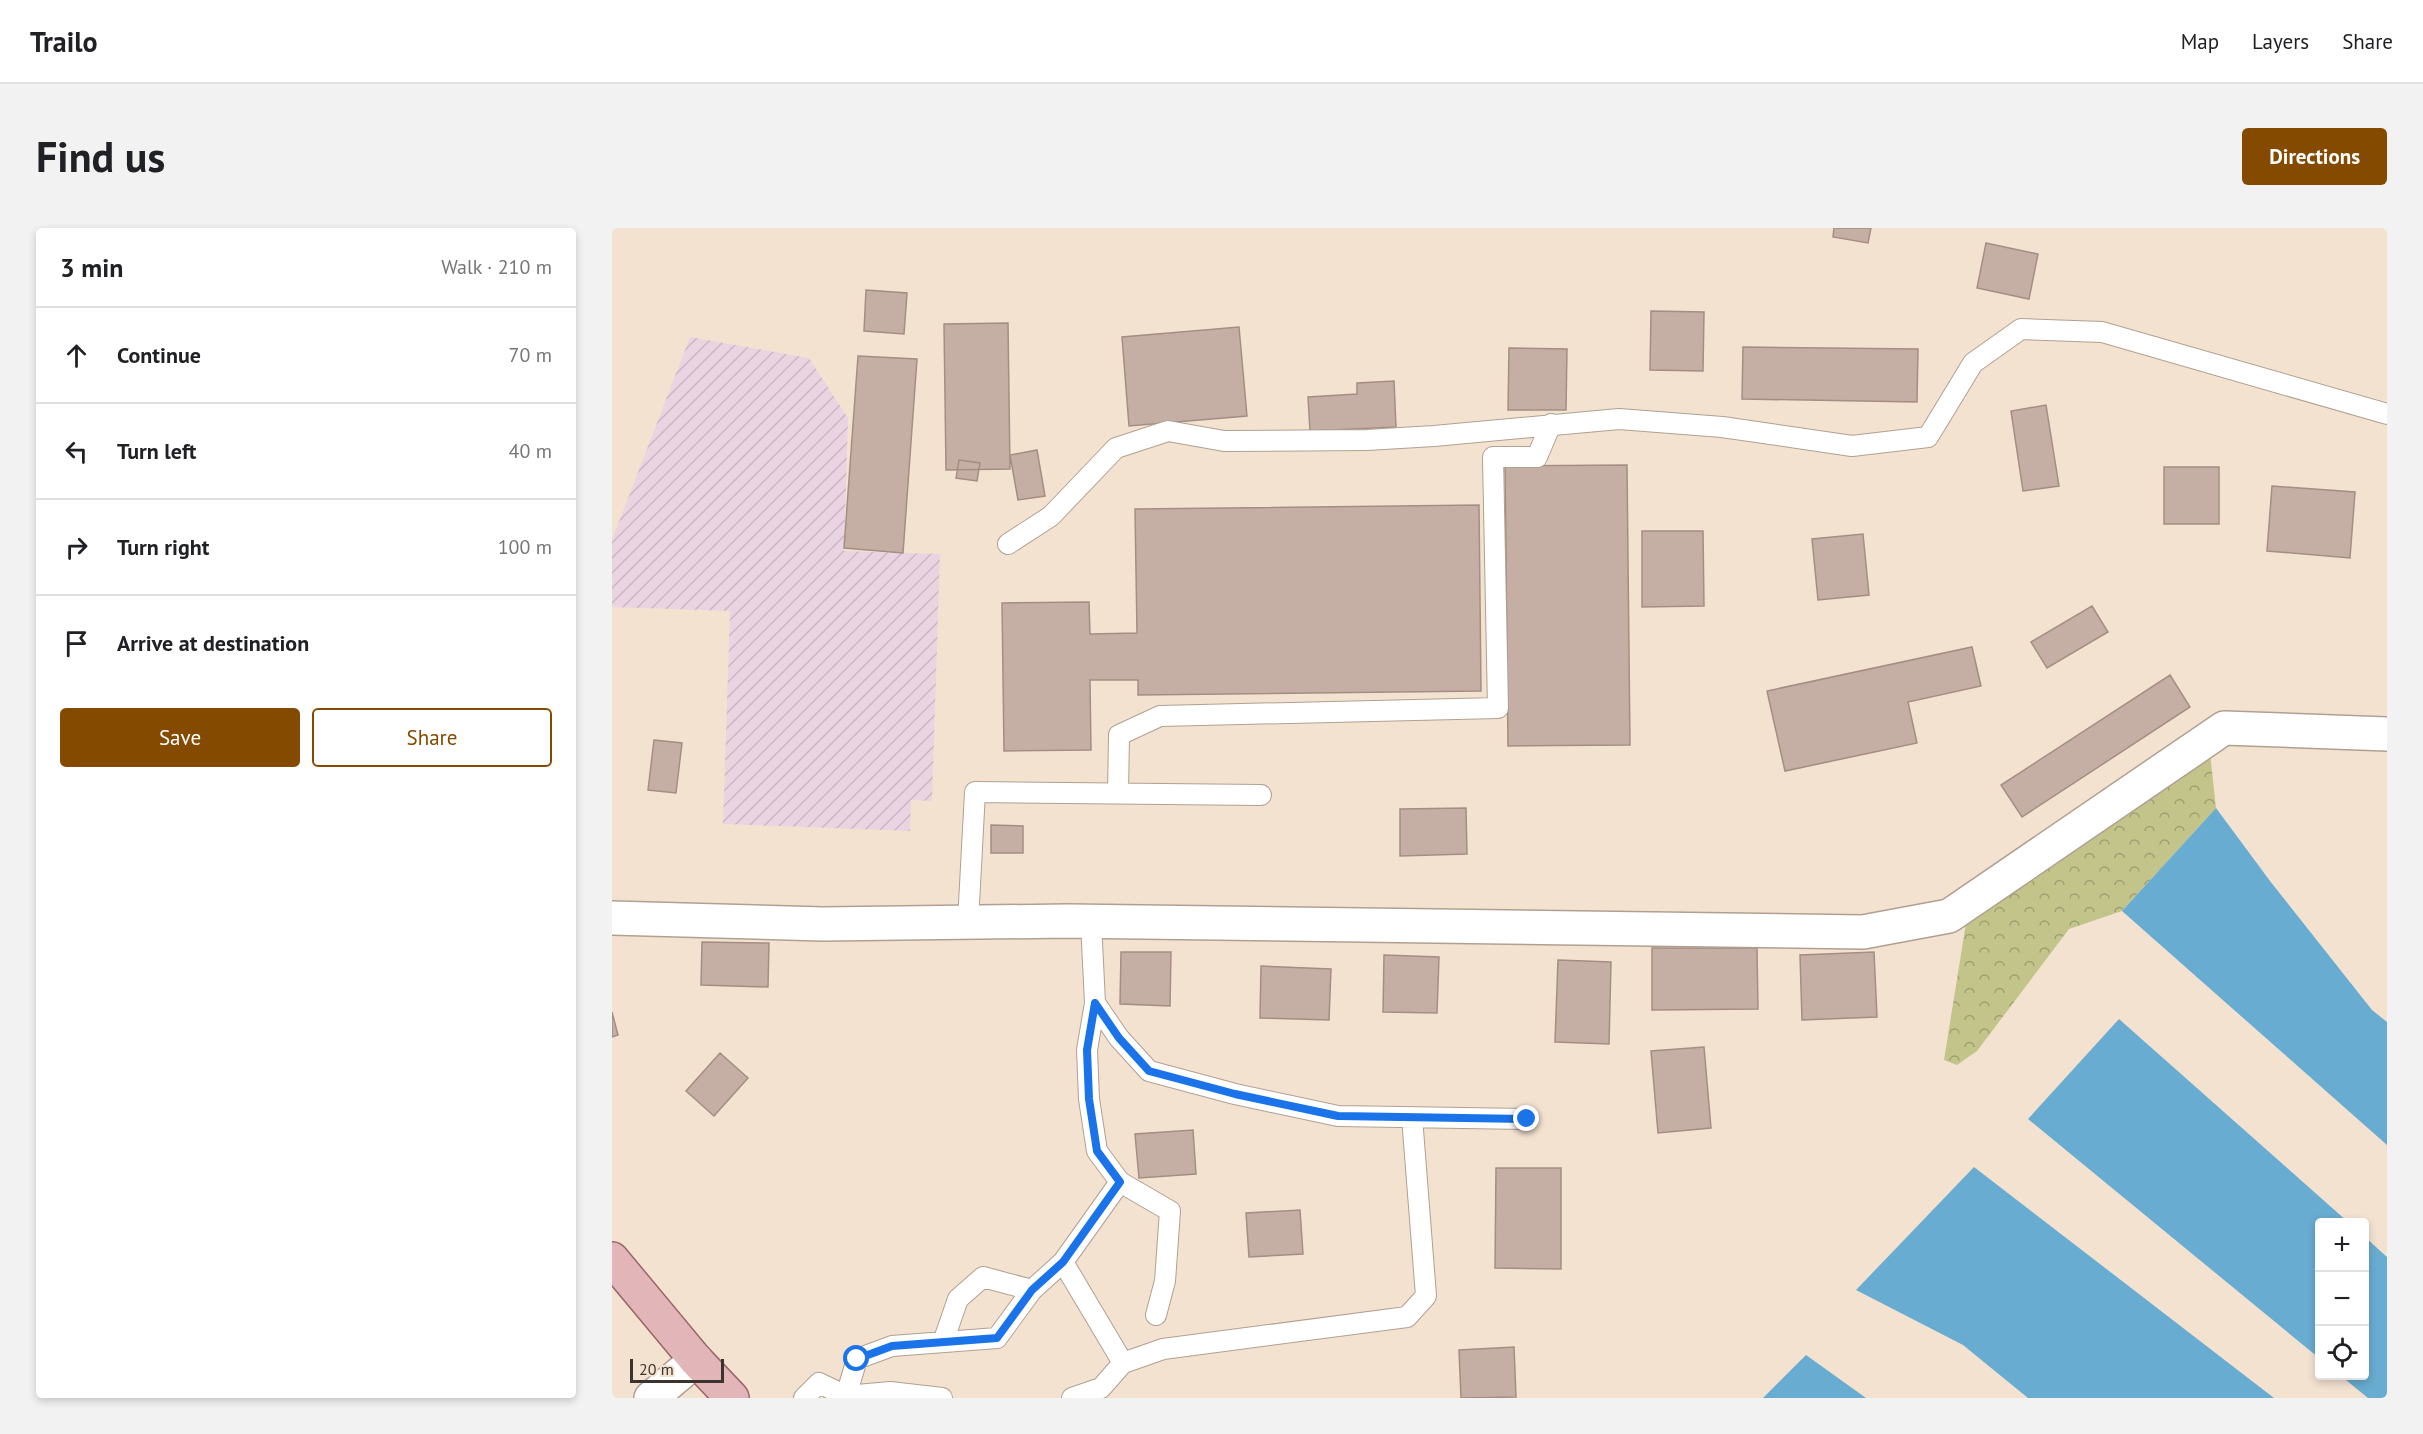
<!DOCTYPE html>
<meta charset="utf-8">
<style>
:root{--surface:#fff;--page:#f2f2f2;--text:#202124;--muted:#757577;--line:#e0e0e0;--accent:#844a00}
body{margin:0;font-family:"PT Sans",sans-serif;background:var(--page);color:var(--text)}
.controls{position:absolute;right:18px;bottom:18px;display:grid;overflow:hidden;border-radius:6px;box-shadow:0 3px 9px #0003}
.controls button{width:54px;height:54px;display:grid;place-items:center;padding:0;border:0;border-bottom:2px solid var(--line);background:var(--surface);color:var(--text);font:30px sans-serif}
.scale{position:absolute;left:18px;bottom:15px;width:94px;box-sizing:border-box;padding-left:6px;border:3px solid #3b342e;border-top:0;font-size:16px;line-height:21px;white-space:nowrap;color:#3b342e;-webkit-text-stroke:4px #f4e2d1;paint-order:stroke}
.stop{position:absolute;width:18px;height:18px;margin:-14px;border:4px solid #1a73e8;border-radius:50%;background:#fff}
.stop.end{background:#1a73e8;border-color:#fff;box-shadow:0 2px 6px #0008}
.list{margin:0;padding:0;list-style:none}
h2{display:flex;justify-content:space-between;align-items:center;height:78px;margin:0;padding:0 24px;font-size:26px}
h2 small{font-size:20px;font-weight:400;color:var(--muted)}
.list li{display:grid;grid-template-columns:39px 1fr auto;gap:18px;align-items:center;box-sizing:border-box;height:96px;padding:0 24px;border-top:2px solid var(--line)}
.list b{display:block;font-size:22px;white-space:nowrap}
.list em{font-size:20px;font-style:normal;color:var(--muted)}
.actions{display:flex;gap:12px;padding:18px 24px}
.actions a{flex:1;padding:14px 0;border:2px solid var(--accent);border-radius:6px;text-align:center;font-size:21px;color:var(--accent)}
.actions .main{background:var(--accent);color:#fff}
.icon{flex:none;width:33px;height:33px;fill:none;stroke:currentColor;stroke-width:2;stroke-linecap:round;stroke-linejoin:round}
.map{position:relative;flex:none;width:1775px;height:1170px;overflow:hidden;border-radius:6px}
header{display:flex;align-items:center;gap:36px;box-sizing:border-box;height:84px;padding:0 30px;background:var(--surface);border-bottom:2px solid var(--line)}
header strong{font-size:28px}
nav{display:flex;gap:33px;margin-inline-start:auto;font-size:21px}
.intro{display:flex;align-items:center;justify-content:space-between;box-sizing:border-box;height:144px;padding:0 36px}
h1{margin:0;font-size:42px}
.button{padding:15px 27px;border-radius:6px;background:var(--accent);color:#fff;font-size:21px;font-weight:700}
main{display:flex;gap:36px;padding:0 36px}
aside{flex:1;background:var(--surface);border-radius:6px;box-shadow:0 3px 9px #0003}
.map>svg:first-child{display:block}
</style>
<header>
<strong>Trailo</strong>
<nav><a>Map</a><a>Layers</a><a>Share</a></nav>
</header>
<div class="intro"><h1>Find us</h1><a class="button">Directions</a></div>
<main>
<aside>
<h2>3 min<small>Walk · 210 m</small></h2>
<ul class="list">
<li><svg class="icon" aria-label="ahead" viewBox="0 0 24 24"><path d="M12 20V5M6 11l6-6 6 6"/></svg><div><b>Continue</b></div><em>70 m</em></li>
<li><svg class="icon" aria-label="left" viewBox="0 0 24 24"><path d="M17 20v-9H6M10 6l-5 5 5 5"/></svg><div><b>Turn left</b></div><em>40 m</em></li>
<li><svg class="icon" aria-label="right" viewBox="0 0 24 24"><path d="M7 20v-9h11M14 6l5 5-5 5"/></svg><div><b>Turn right</b></div><em>100 m</em></li>
<li><svg class="icon" aria-label="arrive" viewBox="0 0 24 24"><path d="M6 21V4h12l-3 4 3 4H6"/></svg><div><b>Arrive at destination</b></div></li>
</ul>
<div class="actions"><a class="main">Save</a><a>Share</a></div>
</aside>
<div class="map">
<svg width="1775" height="1170" viewBox="0 0 1775 1170">
<defs>
<pattern id="industrial-furrows" width="10" height="10" patternUnits="userSpaceOnUse" patternTransform="scale(1.5)"><rect width="10" height="10" fill="#ead4e2"/><path d="M-1 1l2-2M0 10L10 0M9 11l2-2" fill="none" stroke="#cab7c2"/></pattern>
<pattern id="forest-crowns" width="20" height="18" patternUnits="userSpaceOnUse" patternTransform="scale(1.5)"><rect width="20" height="18" fill="#c2c48a"/><path d="M2 6a3 3 0 1 1 6 0M12 15a3 3 0 1 1 6 0" fill="none" stroke="#9fa071"/></pattern>
</defs>
<rect width="100%" height="100%" fill="#f4e2d1"/>
<path fill="url(#industrial-furrows)" d="M78,109L197,130L236,190L232,323L328,326L320,573L299,572L298,603L111,596L118,383L0,379V312Z"/>
<path fill="url(#forest-crowns)" d="M1597,516L1604,580L1510,683L1457,701L1365,823L1345,837L1332,832L1354,695Z"/>
<path fill="#68acd1" d="M1604,580L1658,653L1760,782L1775,794V917L1510,683Z
M1507,791L1736,994H1708L1707,1130L1416,891Z
M1362,939L1662,1170H1416L1351,1117L1244,1062Z
M1753,1009L1775,1029V1170H1756L1729,1148H1752Z
M1194,1127L1254,1170H1151Z"/>
<path fill="#c5afa4" stroke="#a48e84" stroke-width="1.5" d="M1222,0H1259L1256,15L1221,9Z
M1374,15L1426,26L1417,71L1365,60Z
M254,62L295,65L292,106L252,103Z
M1039,83L1092,84L1091,143L1038,142Z
M396,95L398,241L334,242L332,96Z
M627,99L635,188L517,198L510,109Z
M1131,119L1306,121L1305,174L1130,171Z
M897,120L955,121L954,182H896Z
M246,128L305,131L291,325L232,320Z
M782,153L784,199L698,203L696,169L745,166V155Z
M1434,177L1447,258L1411,263L1399,183Z
M425,222L433,268L406,272L398,227Z
M347,232L368,235L365,253L344,250Z
M1015,237L1018,517L896,518L893,238Z
M1552,239H1607V296H1552Z
M1660,258L1743,264L1738,330L1655,323Z
M867,277L869,463L526,467V452H478L479,522L392,523L390,375L477,374L478,406L525,405L523,281Z
M1030,303H1091L1092,378L1030,379Z
M1251,306L1257,367L1206,372L1200,311Z
M1480,378L1496,404L1435,440L1419,414Z
M1360,419L1369,458L1296,474L1305,515L1173,543L1155,463Z
M1558,447L1578,479L1410,589L1389,557Z
M42,512L70,515L64,565L36,562Z
M854,580L855,626L788,628V581Z
M379,597L411,598V625H379Z
M90,714L157,715L156,759L89,757Z
M1040,720H1145L1146,781L1040,782Z
M509,724H559L558,778L508,776Z
M1262,724L1265,789L1190,792L1188,727Z
M772,727L827,729L825,785L771,784Z
M946,732L999,734L997,816L943,814Z
M649,738L719,741L717,792L648,790Z
M0,784L6,807L0,809Z
M1092,819L1099,900L1046,905L1039,823Z
M108,825L136,850L102,888L74,863Z
M581,902L584,946L527,950L523,906Z
M884,940H949V1041L883,1040Z
M688,982L691,1026L637,1029L634,985Z
M902,1119L904,1169L849,1170L847,1122Z"/>
<g fill="none" stroke-linecap="round" stroke-linejoin="round">
<defs>
<path id="lane" d="M396,316L439,288L504,220L556,203L612,213L755,212L822,208L1007,191L1110,199L1240,218L1316,209L1361,135L1409,101L1490,104L1775,186
M506,565L507,507L548,488L886,480L881,229H925L939,196
M356,694L363,564L649,567
M479,694L483,775L507,810L537,843L623,866L726,888L915,891
M483,775L475,822L477,871L485,923L508,954
M544,1087L553,1053L558,983L508,954L451,1034L511,1135L551,1121L795,1089L814,1068L800,889
M331,1114L346,1071L371,1049L420,1062L451,1034
M234,1168L278,1164L330,1170
M192,1170L207,1155L234,1168L245,1131L280,1118L385,1110L420,1062
M460,1170L489,1160L511,1135"/>
<path id="street" d="M0,690L211,696L456,693L1251,704L1337,688L1612,500L1775,506
M39,1170L84,1132"/>
<path id="primary" d="M0,1031L84,1132L120,1170"/>
</defs>
<use href="#lane" stroke="#b1a091" stroke-width="22"/>
<use href="#street" stroke="#b1a091" stroke-width="36"/>
<use href="#primary" stroke="#9b6769" stroke-width="36"/>
<use href="#lane" stroke="#fff" stroke-width="20"/>
<use href="#street" stroke="#fff" stroke-width="33"/>
<use href="#primary" stroke="#e2b5b8" stroke-width="33"/>
</g>
<g fill="none" stroke-linecap="round" stroke-linejoin="round">
<path stroke="#1a73e8" stroke-width="8" d="M245,1131L280,1118L385,1110L420,1062L451,1034L508,954L485,923L477,871L475,822L483,775L507,810L537,843L623,866L726,888L915,891"/>
</g>
</svg>
<div class="controls">
<button>+</button>
<button>−</button>
<button><svg class="icon" aria-label="locate" viewBox="0 0 24 24"><circle cx="12" cy="12" r="6"/><path d="M12 2v4M12 18v4M2 12h4M18 12h4"/></svg></button>
</div>
<div class="scale">20 m</div>
<div class="stop" style="left:245px;top:1131px"></div>
<div class="stop end" style="left:915px;top:891px"></div>
</div>
</main>
